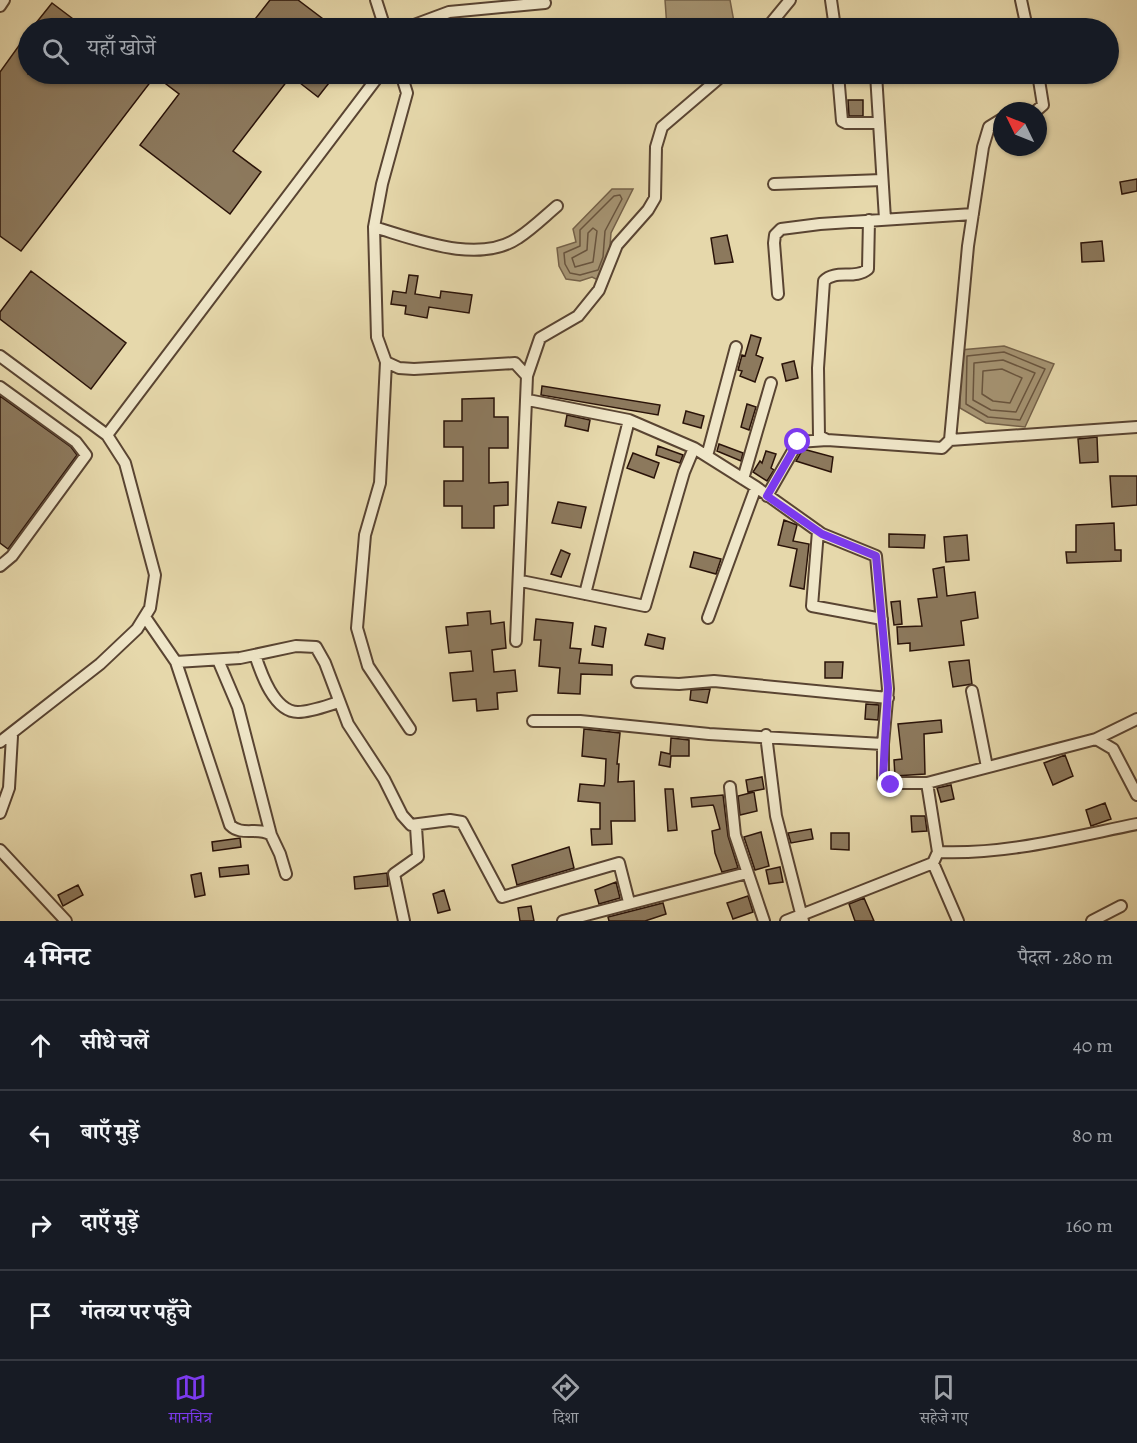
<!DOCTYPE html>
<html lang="hi">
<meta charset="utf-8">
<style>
:root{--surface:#171b24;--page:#20242c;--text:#f1f3f6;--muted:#9ea1a6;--line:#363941;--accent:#7c3aed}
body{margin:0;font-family:Alegreya,"Noto Serif Devanagari",serif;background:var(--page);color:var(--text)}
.compass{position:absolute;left:993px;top:102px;width:54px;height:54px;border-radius:50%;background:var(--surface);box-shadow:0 2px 4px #0004;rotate:313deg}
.stop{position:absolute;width:18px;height:18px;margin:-14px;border:4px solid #7c3aed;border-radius:50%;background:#fff}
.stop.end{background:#7c3aed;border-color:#fff;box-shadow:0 2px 6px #0008}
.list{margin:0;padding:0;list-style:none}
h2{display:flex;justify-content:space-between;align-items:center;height:78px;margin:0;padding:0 24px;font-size:26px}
h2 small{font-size:20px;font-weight:400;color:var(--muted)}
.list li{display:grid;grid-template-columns:39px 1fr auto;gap:18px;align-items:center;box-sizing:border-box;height:90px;padding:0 24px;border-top:2px solid var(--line)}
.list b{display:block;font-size:22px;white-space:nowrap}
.list em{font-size:20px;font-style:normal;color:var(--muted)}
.icon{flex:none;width:33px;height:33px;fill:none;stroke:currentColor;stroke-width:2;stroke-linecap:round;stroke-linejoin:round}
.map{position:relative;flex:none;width:1137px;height:921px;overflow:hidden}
.search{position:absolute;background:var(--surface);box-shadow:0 2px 4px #0004;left:18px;right:18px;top:18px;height:66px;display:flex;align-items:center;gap:15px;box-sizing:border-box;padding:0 21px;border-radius:33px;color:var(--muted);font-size:22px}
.sheet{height:438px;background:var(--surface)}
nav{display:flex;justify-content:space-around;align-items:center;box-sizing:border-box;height:84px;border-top:2px solid var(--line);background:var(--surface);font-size:16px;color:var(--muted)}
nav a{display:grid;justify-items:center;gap:3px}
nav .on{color:var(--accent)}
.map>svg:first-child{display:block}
</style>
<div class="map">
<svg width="1137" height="921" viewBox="0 0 1137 921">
<rect width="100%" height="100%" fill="#e6d8ab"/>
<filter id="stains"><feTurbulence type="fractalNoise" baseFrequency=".00333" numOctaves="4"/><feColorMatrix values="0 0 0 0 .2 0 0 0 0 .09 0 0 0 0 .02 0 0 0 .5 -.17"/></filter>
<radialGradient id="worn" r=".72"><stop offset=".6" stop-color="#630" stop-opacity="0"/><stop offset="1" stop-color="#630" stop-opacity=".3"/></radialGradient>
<path fill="#a69574" stroke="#746149" stroke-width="1.5" d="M665,0H730L734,22L741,28H667Z
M612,189H633L611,233L609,259L600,281L592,277L580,281L566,279L559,266L557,248L576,242L573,229Z
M1004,346L1054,364L1025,427L986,423L960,408V350Z"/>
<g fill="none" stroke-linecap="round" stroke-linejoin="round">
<path stroke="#68543e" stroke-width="1.5" d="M614,196L620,195L622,199L605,231L603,257L598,270L580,275L570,273L565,264L564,253L580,246V230Z
M593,228L597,231L593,262L575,267L572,258L587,250L588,233Z
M1004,352L1045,369L1020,420L988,417L966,404L967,356Z
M1003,360L1035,373L1016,412L991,410L973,400L974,363Z
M1002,369L1022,378L1010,403L993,401L982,394L983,371Z"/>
</g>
<path fill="#8c795d" stroke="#2a1309" stroke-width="1.5" d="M270,0H298L335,28H248Z
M52,3L85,28H32Z
M28,33V74H144L152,80L21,251L0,236V72Z
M168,74H336L318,97L291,76L233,151L261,172L230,214L140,145L179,94L162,81Z
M848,100H863V116H849Z
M1137,179V191L1122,194L1120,182Z
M727,235L733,262L715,264L711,238Z
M1102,241L1104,261L1082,262L1081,243Z
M31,271L126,343L91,389L0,319V312Z
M409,275L418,276L415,294L440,298L441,291L472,295L469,313L429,307L427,318L405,314L406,306L391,304L393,291L406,293Z
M751,335L761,338L756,355L763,358L755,382L740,376L742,371L738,370L742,355L745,356Z
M794,361L798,378L786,381L782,364Z
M542,386L660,405L658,415L541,395Z
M0,396L71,447L77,455L8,549L0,543Z
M494,398V417H508V448H489V483L508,482V505L494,506V528H462V506H444V481H463V447H444V421H462V399Z
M747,404L756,407L749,430L741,427Z
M686,411L704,416L701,428L683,423Z
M567,415L590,420L588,431L565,426Z
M1097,437L1098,462L1080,463L1078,439Z
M719,444L743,453L741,461L717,451Z
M658,446L683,455L680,463L656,455Z
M803,449L833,457L831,472L796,461Z
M766,451L776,454L771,468L774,470L767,481L753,472L760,461L762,463Z
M633,453L659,463L654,478L627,468Z
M1110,476H1137V505L1112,507Z
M558,502L586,507L581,528L552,523Z
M784,520L797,525L793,541L809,544L804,589L790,586L797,549L778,545Z
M1114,523L1115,550H1121V561L1067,563L1066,552H1076V525Z
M889,534L925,535L924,548L889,547Z
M967,535L969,560L946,562L944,537Z
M561,550L570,554L561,577L551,574Z
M694,552L721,559L716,574L690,567Z
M944,567L947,596L975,592L978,618L961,621L964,645L910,651V643L898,644L897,627L922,626L918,599L937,597L933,569Z
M900,601L902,624L894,625L891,602Z
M490,611L491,624L504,622L506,648L492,650L494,672L515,670L517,691L497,693L498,709L477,711L476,699L453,701L450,673L473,671L471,651L449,653L446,627L468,625L467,613Z
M536,619L573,623L570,648L581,649L579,663L612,665V675L581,674L580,694L558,693L560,668L539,666L541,640H534Z
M595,626L606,628L603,647L592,645Z
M648,634L665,638L663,649L645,645Z
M969,660L972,684L953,687L949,662Z
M825,662H843L842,678H825Z
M710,689L707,703L690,700L691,690Z
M866,704L879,705L878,720L865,719Z
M941,720L942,732L924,734L925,774L895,776L894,760L902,759L898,724Z
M584,729L620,733L617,764H619L618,782L634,781L635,821H611L612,844L592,845L591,829H600V803L578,801L580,784L604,786L605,782L606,759L582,756Z
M671,738L689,740V756H671L670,767L659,765L661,752L670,754Z
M1065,755L1073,776L1053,785L1044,763Z
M762,777L764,789L748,792L746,780Z
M951,785L954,799L941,802L937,788Z
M665,789H673L677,830L668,831Z
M754,792L757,811L740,815L738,796Z
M723,795L728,836L738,868L722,872L715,853L712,831L720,829L714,807L713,805L692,807L691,798Z
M1105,803L1111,819L1091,826L1086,810Z
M911,816H925L927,831L912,832Z
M811,829L813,839L791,843L788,833Z
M761,832L769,866L755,870L744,837Z
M831,833H849V850L831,849Z
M240,838L241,847L213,851L212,842Z
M569,847L574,868L517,885L512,865Z
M248,865L249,874L220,877L219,868Z
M780,867L783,882L769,884L766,870Z
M201,873L205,895L195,897L191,875Z
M387,873L388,886L355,889L354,877Z
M616,882L620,898L599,904L595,890Z
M78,885L83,895L63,906L58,895Z
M444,890L450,910L438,913L433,894Z
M748,896L753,912L733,919L727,903Z
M864,898L874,921H855L849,904Z
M663,903L666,914L645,921H609L608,917Z
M531,906L534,921H520L518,908Z"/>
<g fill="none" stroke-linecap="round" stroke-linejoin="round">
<defs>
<path id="minor" d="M376,0L385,28
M831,0L835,28
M1021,0L1027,28
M0,6L4,0
M406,28L449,12L545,3
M767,28L790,0
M401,74L407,93L382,184L374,227L377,337L386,362L380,483L365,535L357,628L368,666L410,729
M838,74L842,121L846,123H879
M876,74L885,219
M1036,111L1043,105L1038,74
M774,184L882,180
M869,220L868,269C855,280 835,269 824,281L818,368L819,436L827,440L942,448L950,440L968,246L983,147L989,127L1002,119
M374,227C415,239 478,265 518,238C532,229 544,217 557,206
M778,294L774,243L775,235L781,229L820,224L973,214
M0,356L107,435L125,463L155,575L150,608L137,629L100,664L0,742
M386,362L399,368L414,369L515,363L527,376L516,641
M527,376L540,338L578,316L599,290L617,245L648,210L655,198L656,147L662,127L724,74
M0,387L76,442L86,455L12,556L0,566
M528,400L629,420L694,448L756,487L822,534L876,556L888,689L883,744V778L886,783H927L1096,739L1137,719
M107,435L380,74
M950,440L1137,427
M707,456L736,347
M743,479L771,383
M767,496L798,442L827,440
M818,531L812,606L882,619
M521,581L645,606L684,472L694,448
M585,594L629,420
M145,617L176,662L230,825C242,837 258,826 271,835L280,854L286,874
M708,618L756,487
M255,655C261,673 274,712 298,712C311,712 326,706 339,702
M218,660L238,707L271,835
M176,662L240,658L296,646L316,647L325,663L348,724L384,779L402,815L411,825L450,820L462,822L502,897L619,863L629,902
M637,682L679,684L714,681L888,698
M972,691L987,767
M533,721H580L709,734L883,744
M766,735L776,816L803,921
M1096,739L1113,749L1137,795
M927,783L938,852
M730,787L735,835L764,921
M0,813L9,788L12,736
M0,850L66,921
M933,863L958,921
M404,921L394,874L418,857L416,827
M563,921L747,873
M786,921L933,863L938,852C1005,855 1072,837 1137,824
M1092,921L1121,906"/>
</defs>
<use href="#minor" stroke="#594432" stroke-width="14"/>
<use href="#minor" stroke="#efe6c8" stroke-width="10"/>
</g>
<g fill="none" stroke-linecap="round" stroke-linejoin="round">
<path stroke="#7c3aed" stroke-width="8" d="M798,442L767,496L822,534L876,556L888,688L883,778L891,785"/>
</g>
<rect width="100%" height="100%" filter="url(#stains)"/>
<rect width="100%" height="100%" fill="url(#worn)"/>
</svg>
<svg class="compass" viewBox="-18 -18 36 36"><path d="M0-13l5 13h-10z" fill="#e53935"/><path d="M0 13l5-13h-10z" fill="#9ea1a6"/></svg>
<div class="stop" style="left:798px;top:442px"></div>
<div class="stop end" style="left:891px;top:785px"></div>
<div class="search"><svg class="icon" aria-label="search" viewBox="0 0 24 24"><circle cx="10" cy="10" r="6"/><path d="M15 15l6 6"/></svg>यहाँ खोजें</div>
</div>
<section class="sheet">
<h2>4 मिनट<small>पैदल · 280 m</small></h2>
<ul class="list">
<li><svg class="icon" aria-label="ahead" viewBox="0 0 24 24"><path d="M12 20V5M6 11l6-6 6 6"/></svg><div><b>सीधे चलें</b></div><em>40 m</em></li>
<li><svg class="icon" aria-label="left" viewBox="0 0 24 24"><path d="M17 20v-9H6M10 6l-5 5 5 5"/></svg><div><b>बाएँ मुड़ें</b></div><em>80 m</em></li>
<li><svg class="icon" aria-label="right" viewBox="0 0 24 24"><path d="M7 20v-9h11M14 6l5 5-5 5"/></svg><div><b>दाएँ मुड़ें</b></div><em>160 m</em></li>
<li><svg class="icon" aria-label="arrive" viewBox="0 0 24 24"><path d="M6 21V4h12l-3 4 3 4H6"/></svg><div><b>गंतव्य पर पहुँचे</b></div></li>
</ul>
</section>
<nav>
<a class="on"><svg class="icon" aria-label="map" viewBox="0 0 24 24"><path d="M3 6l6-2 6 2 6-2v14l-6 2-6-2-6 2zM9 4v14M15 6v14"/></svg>मानचित्र</a>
<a><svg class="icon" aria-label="directions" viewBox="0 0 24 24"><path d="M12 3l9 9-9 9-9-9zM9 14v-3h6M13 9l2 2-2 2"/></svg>दिशा</a>
<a><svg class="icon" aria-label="saved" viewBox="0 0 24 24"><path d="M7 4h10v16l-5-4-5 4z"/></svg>सहेजे गए</a>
</nav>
